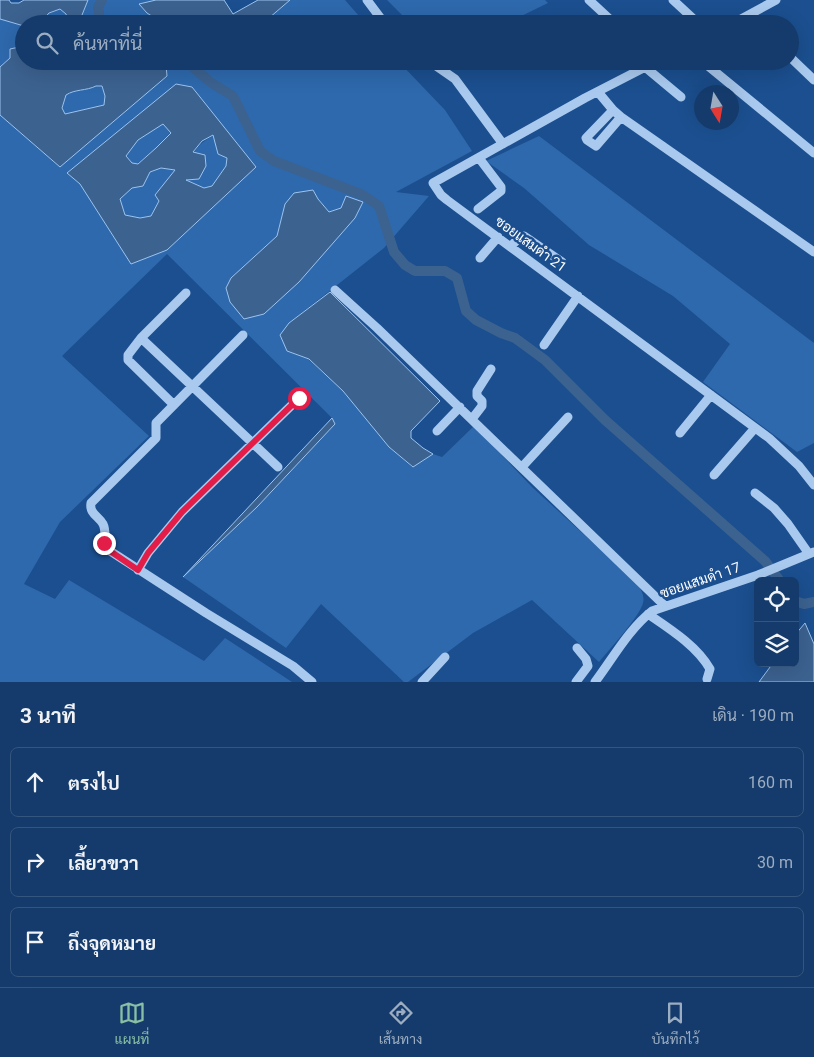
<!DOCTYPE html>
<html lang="th">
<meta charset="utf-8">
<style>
:root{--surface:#143b6b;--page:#214673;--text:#f1f3f6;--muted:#9dadc1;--line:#33557e;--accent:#8abfa5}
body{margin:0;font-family:Roboto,Sarabun,sans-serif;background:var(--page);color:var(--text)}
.controls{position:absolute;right:15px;bottom:15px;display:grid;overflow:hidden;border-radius:8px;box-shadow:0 5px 20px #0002}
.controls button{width:45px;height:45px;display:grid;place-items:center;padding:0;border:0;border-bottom:1px solid var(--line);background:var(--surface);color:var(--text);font:25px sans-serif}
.compass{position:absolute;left:694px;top:85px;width:45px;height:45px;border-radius:50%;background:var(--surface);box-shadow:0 5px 20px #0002;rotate:169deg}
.stop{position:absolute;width:15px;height:15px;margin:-11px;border:4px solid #e11d48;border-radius:50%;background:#fff}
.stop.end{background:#e11d48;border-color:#fff;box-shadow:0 1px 5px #0008}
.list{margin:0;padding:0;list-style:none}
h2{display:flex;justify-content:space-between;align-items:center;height:65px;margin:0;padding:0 20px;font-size:21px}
h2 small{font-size:16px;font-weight:400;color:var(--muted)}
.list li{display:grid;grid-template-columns:32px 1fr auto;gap:15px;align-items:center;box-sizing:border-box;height:70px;margin:0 10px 10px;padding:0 10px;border:1px solid var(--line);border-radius:8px}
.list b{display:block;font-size:19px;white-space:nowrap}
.list em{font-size:16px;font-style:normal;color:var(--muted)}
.icon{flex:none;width:28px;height:28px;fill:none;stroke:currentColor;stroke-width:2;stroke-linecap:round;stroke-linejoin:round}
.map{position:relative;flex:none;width:814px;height:682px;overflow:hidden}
.search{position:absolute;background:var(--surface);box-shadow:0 5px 20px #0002;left:15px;right:15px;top:15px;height:55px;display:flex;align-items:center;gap:12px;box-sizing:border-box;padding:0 18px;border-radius:28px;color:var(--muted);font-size:19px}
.sheet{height:305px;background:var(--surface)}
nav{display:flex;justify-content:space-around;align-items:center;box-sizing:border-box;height:70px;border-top:1px solid var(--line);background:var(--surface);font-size:14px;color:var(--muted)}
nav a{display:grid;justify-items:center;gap:2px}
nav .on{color:var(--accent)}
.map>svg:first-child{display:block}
</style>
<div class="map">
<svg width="814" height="682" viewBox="0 0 814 682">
<rect width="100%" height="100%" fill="#1b4f8f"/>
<path fill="#2e69ad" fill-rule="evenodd" d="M88,0H156L139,4L147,13L164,24H84L82,15Z
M290,0H345L366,24H262Z
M387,0H545L548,3L505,24H411Z
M60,9L66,14L70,24H39L49,13Z
M0,19L24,26V46L11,49L10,58L0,67Z
M164,61H398L445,110L472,151L396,192L429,196L384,248L289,323L287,351L308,359L343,391L389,447L412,467L433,454L442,457L474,426L532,487L638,584C641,590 645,596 643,603C640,616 609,650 599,662L532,600L473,633L408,682H404L321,604L286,648L183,577L257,507L335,424L332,418L167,254L62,356L149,436L60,522L24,584L55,599L69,580L204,661L225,638L292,682H0V115L60,167L166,65ZM192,87L255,167L131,264L80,184L67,173ZM313,190L318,199L329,212L341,208L231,278L277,236L285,204Z
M96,86H102L105,96L104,105L65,114L62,109L66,95C75,89 86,91 96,86Z
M163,123L171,132L156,148L137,164L132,163L126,156L138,140Z
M214,135L218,154L227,158L226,166L212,186L204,188L185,179C191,157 192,147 214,135Z
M539,136L814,343V443L797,452L703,382L730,344L673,296L589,245L524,188L486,161Z
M161,168L175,170L156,194L159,201L151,216L140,218L125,215L119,199L132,188L142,186L150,172Z"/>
<path fill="#3c6290" stroke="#9cc4f0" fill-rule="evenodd" d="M0,0H9L11,3H19L24,0H88L82,15L84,24H70L66,14L60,9L49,13L39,24H24V26L0,19Z
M156,0H224L233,14L258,0H290L262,24H164L147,13L139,4Z
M24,46V61H47L58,68L70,66L77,61H164L166,65L167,76L60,167L0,115V67L10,58V49ZM96,86H102L105,96L104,105L65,114L62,108L66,95C75,89 86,91 96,86Z
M176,84L192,87L256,167L167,250L131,264L80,184L67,173ZM163,124L171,133L156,148L138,164L132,163L126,156L138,140ZM213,135L218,154L227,158L226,166L212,186L204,188L186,180L199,179L206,166L205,155L193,152L202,141ZM161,168L175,170L155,195L159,201L151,216L140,218L125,215L120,199L132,188L143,186L150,172Z
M313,190L318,199L329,212L341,208L346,196L363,202L355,218L299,282L264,314L244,319L230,302L226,288L231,278L277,236L285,204L294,193Z
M330,292L440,401L411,431V438L423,448L433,454L413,467L389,447L343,391L309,359L287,351L280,335L289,323Z
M332,418L335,424L257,507L183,577Z
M805,623L814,644V682H759L773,663H795V635Z"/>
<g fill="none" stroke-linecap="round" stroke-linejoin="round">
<path stroke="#3c6290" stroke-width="10" d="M102,24L100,21L98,7L102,0
M186,61L210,82L233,96L260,151L274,161L363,195L379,206L394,252L405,265L415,271H445L457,278L466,311L476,320L501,333L515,338L545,360L605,420L765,561L780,581
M795,601L804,604L814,602"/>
<path stroke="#3d69a0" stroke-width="9" stroke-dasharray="9 4.5" stroke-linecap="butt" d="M751,19L756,24"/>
<path stroke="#a9c9ee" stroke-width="9" d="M367,0L385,24
M589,0L615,24
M673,0L699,24
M732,24L776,0
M790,57L814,80
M429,61L455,79L503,144
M657,61L585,98L433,183L441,195L447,200L769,438L799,466L814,485
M702,61L814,153
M645,67L681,97
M598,92L613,110L621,117L814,252
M613,110L586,138L587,140L596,146L621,117
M478,209L501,191V187L479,158
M511,246L520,237L524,236L562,262
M480,258L498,237
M335,290L377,328L665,606
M243,335L156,423V438L91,503C89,514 99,516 103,524C107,532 103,541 107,549L206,613L293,666L312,682
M141,338L278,467
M544,345L578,296
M174,405L128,360V355L141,338L186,293
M472,419L482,406V401L477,396V391L491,369
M437,431L460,407
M680,433L711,395
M522,467L568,417
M714,475L755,428
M755,493L774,508L788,524L809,554
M138,570L148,553L182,512L299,398
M648,614C670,629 697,646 710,669L707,679
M422,682L445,657
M576,682L588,666L586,659L577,648
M595,682C613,658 629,629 652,611L758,575L814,552"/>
</g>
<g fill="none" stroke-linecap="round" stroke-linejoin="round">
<path stroke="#e11d48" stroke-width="6" d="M104,543L107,549L138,570L148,553L182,512L299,398"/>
</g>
<g text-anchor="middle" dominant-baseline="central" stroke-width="5" stroke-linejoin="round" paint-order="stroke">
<g font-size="14" fill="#fff" stroke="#1b4f8f">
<text transform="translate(531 244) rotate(36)">ซอยแสมดำ 21</text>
<text transform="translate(700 580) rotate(-19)">ซอยแสมดำ 17</text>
</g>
</g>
</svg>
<div class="controls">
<button><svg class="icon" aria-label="locate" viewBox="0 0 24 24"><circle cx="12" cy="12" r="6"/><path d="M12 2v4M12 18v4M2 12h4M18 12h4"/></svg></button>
<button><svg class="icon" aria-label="layers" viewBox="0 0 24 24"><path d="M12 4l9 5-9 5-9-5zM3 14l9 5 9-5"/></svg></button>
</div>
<svg class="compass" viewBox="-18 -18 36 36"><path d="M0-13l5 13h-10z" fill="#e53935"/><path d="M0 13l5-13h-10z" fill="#9dadc1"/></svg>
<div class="stop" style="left:299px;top:398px"></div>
<div class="stop end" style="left:104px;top:543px"></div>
<div class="search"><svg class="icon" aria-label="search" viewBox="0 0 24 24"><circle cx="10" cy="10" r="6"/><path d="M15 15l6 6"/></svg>ค้นหาที่นี่</div>
</div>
<section class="sheet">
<h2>3 นาที<small>เดิน · 190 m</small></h2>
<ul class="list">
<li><svg class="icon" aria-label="ahead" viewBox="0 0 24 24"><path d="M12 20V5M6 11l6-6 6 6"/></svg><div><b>ตรงไป</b></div><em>160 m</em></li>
<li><svg class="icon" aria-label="right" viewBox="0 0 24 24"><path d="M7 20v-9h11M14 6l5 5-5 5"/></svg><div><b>เลี้ยวขวา</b></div><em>30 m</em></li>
<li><svg class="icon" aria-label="arrive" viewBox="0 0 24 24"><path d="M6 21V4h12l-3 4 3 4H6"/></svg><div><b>ถึงจุดหมาย</b></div></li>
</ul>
</section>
<nav>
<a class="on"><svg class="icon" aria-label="map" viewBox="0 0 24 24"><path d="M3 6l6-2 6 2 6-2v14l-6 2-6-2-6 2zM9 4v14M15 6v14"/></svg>แผนที่</a>
<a><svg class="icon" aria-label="directions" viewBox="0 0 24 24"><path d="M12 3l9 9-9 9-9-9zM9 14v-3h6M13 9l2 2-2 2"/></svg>เส้นทาง</a>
<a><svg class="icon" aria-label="saved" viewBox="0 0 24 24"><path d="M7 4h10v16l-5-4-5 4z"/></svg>บันทึกไว้</a>
</nav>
